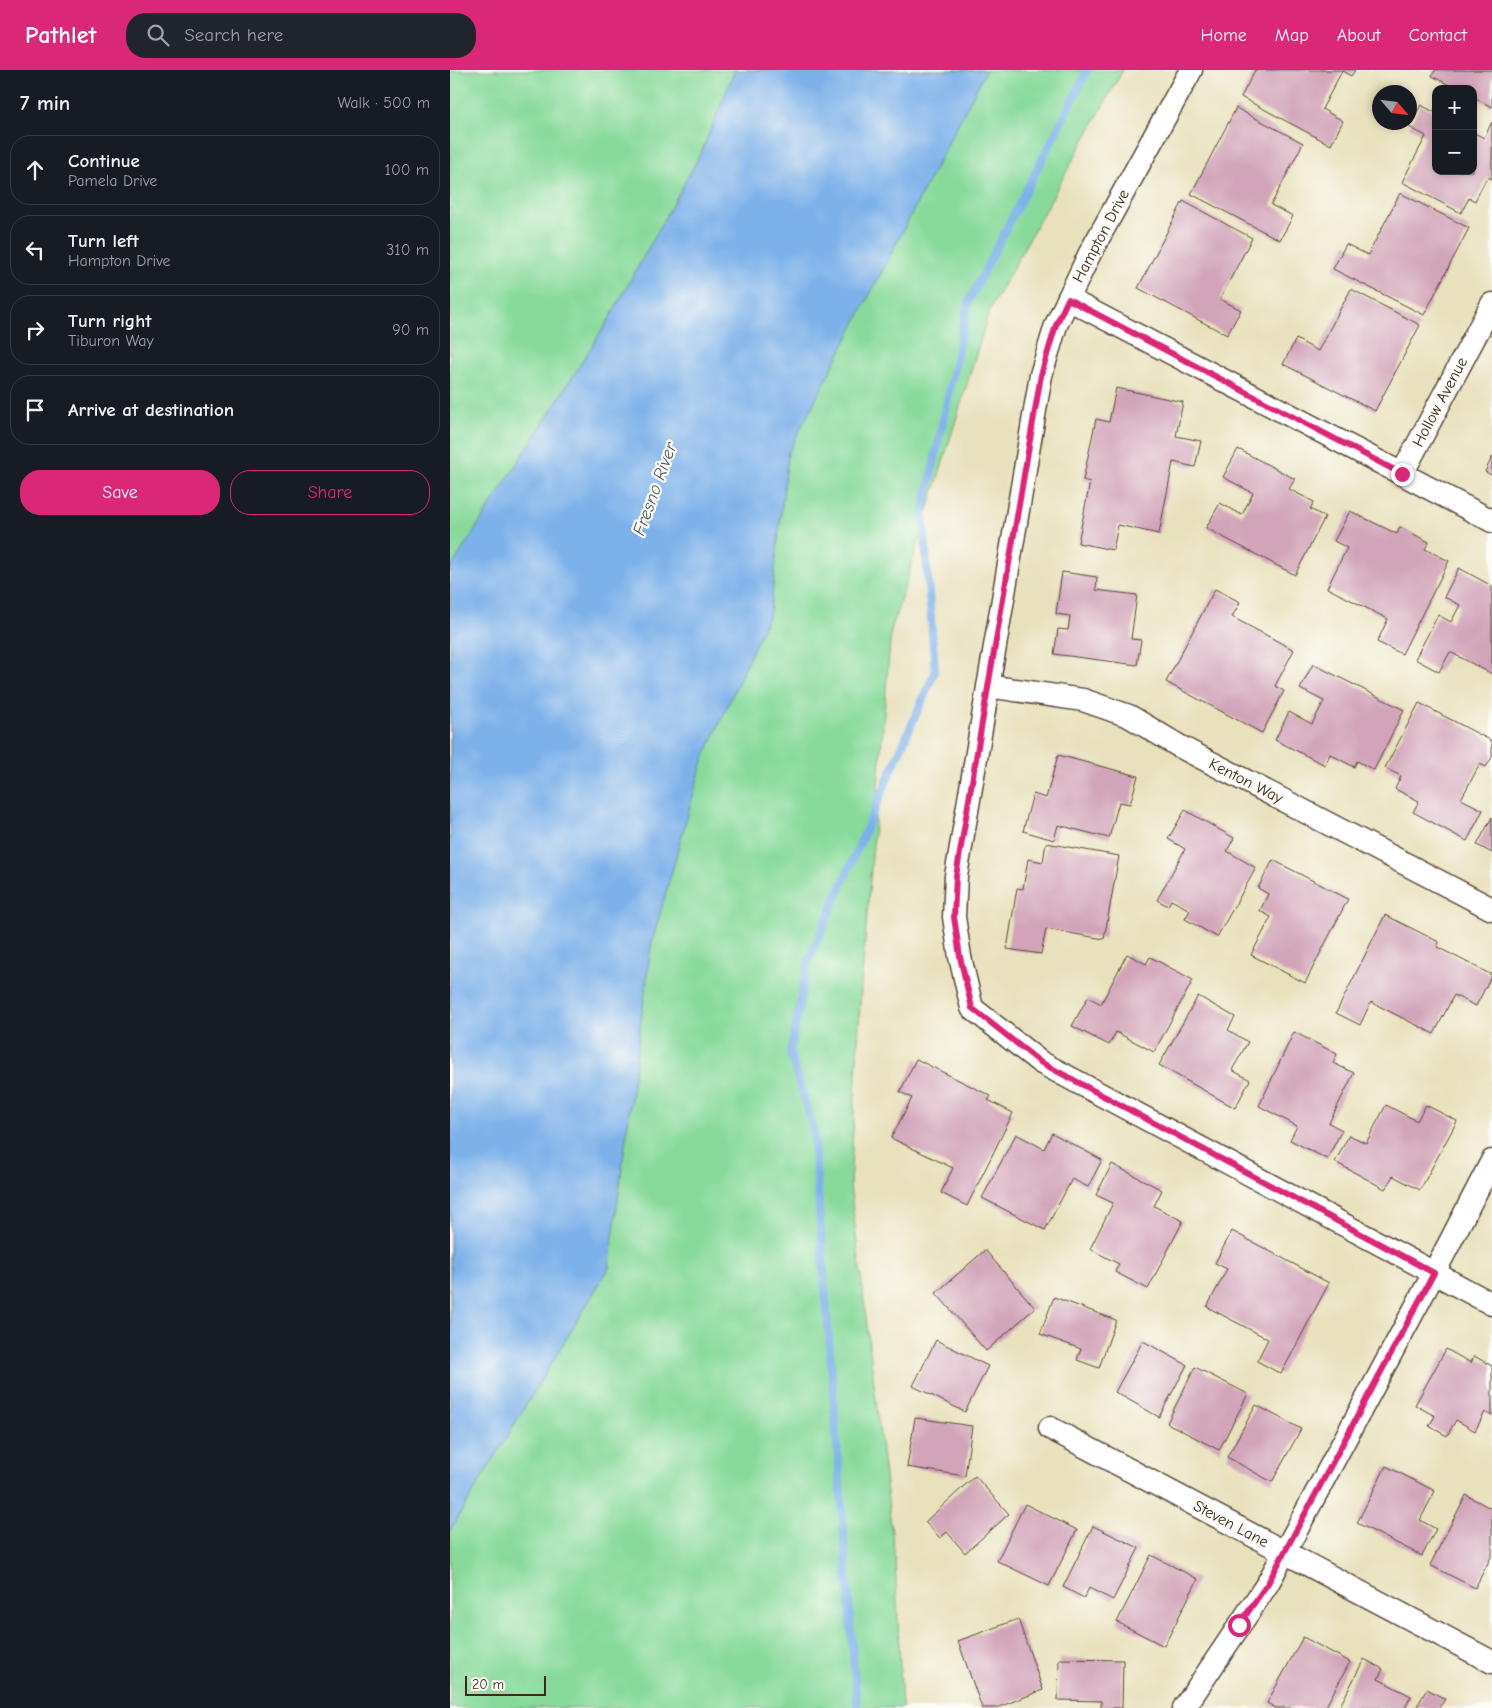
<!DOCTYPE html>
<meta charset="utf-8">
<style>
:root{--surface:#171b24;--page:#20242c;--text:#f1f3f6;--muted:#9ea1a6;--line:#363941;--accent:#db2777}
body{margin:0;font-family:"Comic Neue",sans-serif;background:var(--page);color:var(--text)}
.controls{position:absolute;right:15px;top:15px;display:grid;overflow:hidden;border-radius:10px;box-shadow:0 2px 8px #0003}
.controls button{width:45px;height:45px;display:grid;place-items:center;padding:0;border:0;border-bottom:1px solid var(--line);background:var(--surface);color:var(--text);font:25px sans-serif}
.compass{position:absolute;left:922px;top:15px;width:45px;height:45px;border-radius:50%;background:var(--surface);box-shadow:0 2px 8px #0003;rotate:118deg}
.scale{position:absolute;left:15px;bottom:12px;width:81px;box-sizing:border-box;padding-left:5px;border:2px solid #3b2a1e;border-top:0;font-size:14px;line-height:18px;white-space:nowrap;color:#3b2a1e;-webkit-text-stroke:4px #fdfcf7;paint-order:stroke}
.stop{position:absolute;width:15px;height:15px;margin:-11px;border:4px solid #db2777;border-radius:50%;background:#fff}
.stop.end{background:#db2777;border-color:#fff;box-shadow:0 1px 5px #0008}
.list{margin:0;padding:0;list-style:none}
h2{display:flex;justify-content:space-between;align-items:center;height:65px;margin:0;padding:0 20px;font-size:21px}
h2 small{font-size:16px;font-weight:400;color:var(--muted)}
.list li{display:grid;grid-template-columns:32px 1fr auto;gap:15px;align-items:center;box-sizing:border-box;height:70px;margin:0 10px 10px;padding:0 10px;border:1px solid var(--line);border-radius:20px}
.list b{display:block;font-size:19px;white-space:nowrap}
.list p{margin:0;font-size:16px;white-space:nowrap;color:var(--muted)}
.list em{font-size:16px;font-style:normal;color:var(--muted)}
.actions{display:flex;gap:10px;padding:15px 20px}
.actions a{flex:1;padding:11px 0;border:1px solid var(--accent);border-radius:20px;text-align:center;font-size:18px;color:var(--accent)}
.actions .main{background:var(--accent);color:#fff}
.icon{flex:none;width:28px;height:28px;fill:none;stroke:currentColor;stroke-width:2;stroke-linecap:round;stroke-linejoin:round}
.map{position:relative;flex:none;width:1042px;height:1638px;overflow:hidden}
header{display:flex;align-items:center;gap:30px;box-sizing:border-box;height:70px;padding:0 25px;background:var(--accent);color:#fff}
header strong{font-size:24px}
nav{display:flex;gap:28px;margin-inline-start:auto;font-size:18px}
.search{width:350px;height:45px;background:var(--page);display:flex;align-items:center;gap:12px;box-sizing:border-box;padding:0 18px;border-radius:20px;color:var(--muted);font-size:19px}
main{display:flex}
aside{flex:1;background:var(--surface)}
.map>svg:first-child{display:block}
</style>
<header>
<strong>Pathlet</strong>
<div class="search"><svg class="icon" aria-label="search" viewBox="0 0 24 24"><circle cx="10" cy="10" r="6"/><path d="M15 15l6 6"/></svg>Search here</div>
<nav><a>Home</a><a>Map</a><a>About</a><a>Contact</a></nav>
</header>
<main>
<aside>
<h2>7 min<small>Walk · 500 m</small></h2>
<ul class="list">
<li><svg class="icon" aria-label="ahead" viewBox="0 0 24 24"><path d="M12 20V5M6 11l6-6 6 6"/></svg><div><b>Continue</b><p>Pamela Drive</p></div><em>100 m</em></li>
<li><svg class="icon" aria-label="left" viewBox="0 0 24 24"><path d="M17 20v-9H6M10 6l-5 5 5 5"/></svg><div><b>Turn left</b><p>Hampton Drive</p></div><em>310 m</em></li>
<li><svg class="icon" aria-label="right" viewBox="0 0 24 24"><path d="M7 20v-9h11M14 6l5 5-5 5"/></svg><div><b>Turn right</b><p>Tiburon Way</p></div><em>90 m</em></li>
<li><svg class="icon" aria-label="arrive" viewBox="0 0 24 24"><path d="M6 21V4h12l-3 4 3 4H6"/></svg><div><b>Arrive at destination</b></div></li>
</ul>
<div class="actions"><a class="main">Save</a><a>Share</a></div>
</aside>
<div class="map">
<svg width="1042" height="1638" viewBox="0 0 1042 1638">
<rect width="100%" height="100%" fill="#fdfcf7"/>
<filter id="ink" filterUnits="userSpaceOnUse"><feTurbulence type="fractalNoise" baseFrequency=".02" numOctaves="2"/><feDisplacementMap in="SourceGraphic" scale="10" xChannelSelector="R" yChannelSelector="G"/><feConvolveMatrix kernelMatrix="1 2 1 2 8 2 1 2 1" color-interpolation-filters="sRGB"/></filter>
<filter id="wash" filterUnits="userSpaceOnUse"><feTurbulence type="fractalNoise" baseFrequency=".0096" numOctaves="4" result="noise"/><feDisplacementMap in="SourceGraphic" scale="20" xChannelSelector="R" yChannelSelector="G"/><feGaussianBlur stdDeviation="1.12" result="paint"/><feColorMatrix in="noise" values="0 0 0 0 0 0 0 0 0 0 0 0 0 0 0 0 0 1.4 0 .05"/><feComposite in="paint" operator="in"/></filter>
<g filter="url(#wash)">
<rect width="100%" height="100%" fill="#e9e1be"/>
<path fill="#88da9b" stroke="#62825c" d="M0,0H673L540,239L441,561L411,917L400,1115L445,1489L452,1638H0Z"/>
<path fill="#7db1ea" stroke="#5c6e84" d="M285,0H536L338,383L320,542L253,690L201,876L159,1198L0,1461V499L158,251L251,83Z"/>
<g fill="none" stroke-linecap="round" stroke-linejoin="round">
<path stroke="#7db1ea" stroke-width="8" d="M407,1638L363,1057L340,983L358,892L485,601L473,444L518,233L638,0"/>
</g>
<g id="blocks">
<path fill="#d2a4b9" d="M805,0H905L901,6L892,1L872,39L893,51L881,75L791,27Z
M985,0H1042V37L1023,27V19H1007L982,6Z
M971,35L986,43V101H1023V62L1034,68L1042,52V109L1037,107L1025,131L1019,128L1011,143L952,112L976,66L959,57Z
M786,38L853,73L821,135L843,146L830,170L741,124Z
M950,123L1019,158L974,245L883,199L896,174L918,185Z
M733,131L802,168L770,229L791,240L777,265L688,218Z
M901,219L970,255L925,341L833,294L846,269L868,281Z
M666,318L733,332L726,366L751,371L745,397L723,392L709,464L668,455L663,480L628,473L640,412L633,410L646,349L659,352Z
M788,379L845,409L839,419L864,432L860,439L875,447L845,505L756,458L770,433L792,445L803,423L773,407Z
M1042,387V405L1035,402Z
M900,441L947,464L950,457L979,472L975,479L999,491L952,584L927,572L938,549L877,518L897,478L884,471Z
M1009,498L1042,516V604L1000,582L989,602L965,589L988,545L1001,552L1010,535L994,527Z
M612,502L647,507L646,520L687,525L681,569L691,570L687,595L604,584L608,559L618,560L620,546L606,544Z
M765,519L790,532L782,547L844,580L825,616L834,621L812,663L716,612Z
M863,594L954,640L924,700L907,691L904,697L880,684L875,695L825,670L839,642L862,654L874,631L850,619Z
M969,633L1042,671V687L1036,697L1030,694L1011,729L1033,740L1017,771L963,742L969,731L945,719L951,706L935,698Z
M608,685L688,706L680,734L669,732L659,768L608,755L604,770L573,761L583,724L596,728Z
M735,740L784,768L777,781L806,798L767,867L735,849L740,840L721,830L718,836L707,830L735,779L718,769Z
M1042,747V783L1027,775Z
M596,773L669,786L654,869L596,859L591,884L557,879L567,818L573,819L578,789L593,792Z
M823,790L898,829L855,913L801,885L821,847L810,841L818,824L808,818Z
M935,845L989,872L987,877L1042,905L1026,936L1004,925L984,964L921,932L910,955L886,943Z
M677,884L696,894L700,887L743,910L704,982L666,962L659,975L622,956L638,927L651,934Z
M748,926L785,947L778,960L798,972L782,1000L800,1010L785,1038L709,995Z
M844,962L887,984L883,993L904,1003L879,1053L892,1060L877,1089L840,1070L847,1056L809,1036Z
M466,989L541,1026L538,1030L563,1043L517,1136L491,1123L503,1098L441,1068L462,1028L450,1022Z
M936,1035L967,1051L976,1035L1007,1051L970,1120L943,1106L935,1119L885,1092L899,1065L916,1073Z
M602,1063L652,1090L638,1117L622,1109L595,1160L532,1128L566,1064L594,1079Z
M662,1094L712,1120L704,1136L733,1151L698,1219L665,1202L669,1194L640,1179L663,1133L646,1125Z
M782,1161L879,1213L831,1304L807,1291L818,1269L757,1237L777,1199L765,1193Z
M535,1180L585,1238L536,1281L486,1223Z
M604,1227L666,1250L649,1298L627,1290L631,1279L590,1264Z
M486,1270L538,1296L515,1342L463,1316Z
M693,1271L737,1295L709,1347L665,1322Z
M996,1279L1021,1293L1024,1286L1042,1296V1346L1035,1342L1025,1361L1006,1350L997,1366L979,1356L985,1346L965,1335Z
M745,1297L798,1324L769,1380L717,1353Z
M806,1335L851,1359L822,1412L777,1387Z
M465,1348L522,1356L515,1406L457,1397Z
M936,1396L985,1421L970,1450L986,1459L972,1486L907,1453Z
M525,1406L559,1444L515,1483L497,1462L490,1468L475,1452Z
M1016,1425L1042,1439V1485L1025,1518L980,1495Z
M575,1434L627,1460L599,1516L547,1491Z
M643,1456L689,1478L663,1530L639,1518L634,1528L613,1517Z
M701,1485L748,1509L714,1576L667,1552Z
M568,1549L593,1620L546,1638H532L508,1571Z
M853,1567L900,1592L875,1638H826L817,1633Z
M609,1589L673,1590L672,1638H651V1631L608,1630Z
M914,1589L933,1599L928,1609L961,1626L955,1638H889Z
M977,1619L995,1629L989,1638H966Z"/>
</g>
</g>
<g filter="url(#ink)">
<use href="#blocks" fill-opacity="0" stroke="#554536" stroke-width="1"/>
<g fill="none" stroke-linecap="round" stroke-linejoin="round">
<defs>
<path id="street" d="M741,0L640,183L606,255L591,305L506,806L504,847L510,887L522,938L590,992L1042,1234
M618,229L1042,451
M952,404L1042,234
M538,616L633,630L679,646L729,676L1042,839
M600,1358L1042,1592
M734,1638L818,1513L984,1203L1042,1091"/>
</defs>
<use href="#street" stroke="#554536" stroke-width="25"/>
<use href="#street" stroke="#fff" stroke-width="22"/>
</g>
</g>
<g fill="none" stroke-linecap="round" stroke-linejoin="round" filter="url(#ink)">
<path stroke="#db2777" stroke-width="6" d="M789,1555L818,1513L984,1203L590,992L522,938L510,887L504,847L506,806L591,305L606,255L618,229L952,404"/>
</g>
<g text-anchor="middle" dominant-baseline="central" stroke-width="4.5" stroke-linejoin="round" paint-order="stroke">
<g font-size="16" fill="#3b2a1e" stroke="#fdfcf7">
<text transform="translate(651 166) rotate(-62)">Hampton Drive</text>
<text transform="translate(990 332) rotate(-62)">Hollow Avenue</text>
<text transform="translate(796 711) rotate(27)">Kenton Way</text>
<text transform="translate(781 1454) rotate(28)">Steven Lane</text>
</g>
<g font-size="18" font-style="italic" fill="#525965" stroke="#fdfcf7">
<text transform="translate(205 419) rotate(-70)">Fresno River</text>
</g>
</g>
</svg>
<div class="controls">
<button>+</button>
<button>−</button>
</div>
<svg class="compass" viewBox="-18 -18 36 36"><path d="M0-13l5 13h-10z" fill="#e53935"/><path d="M0 13l5-13h-10z" fill="#9ea1a6"/></svg>
<div class="scale">20 m</div>
<div class="stop" style="left:789px;top:1555px"></div>
<div class="stop end" style="left:952px;top:404px"></div>
</div>
</main>
